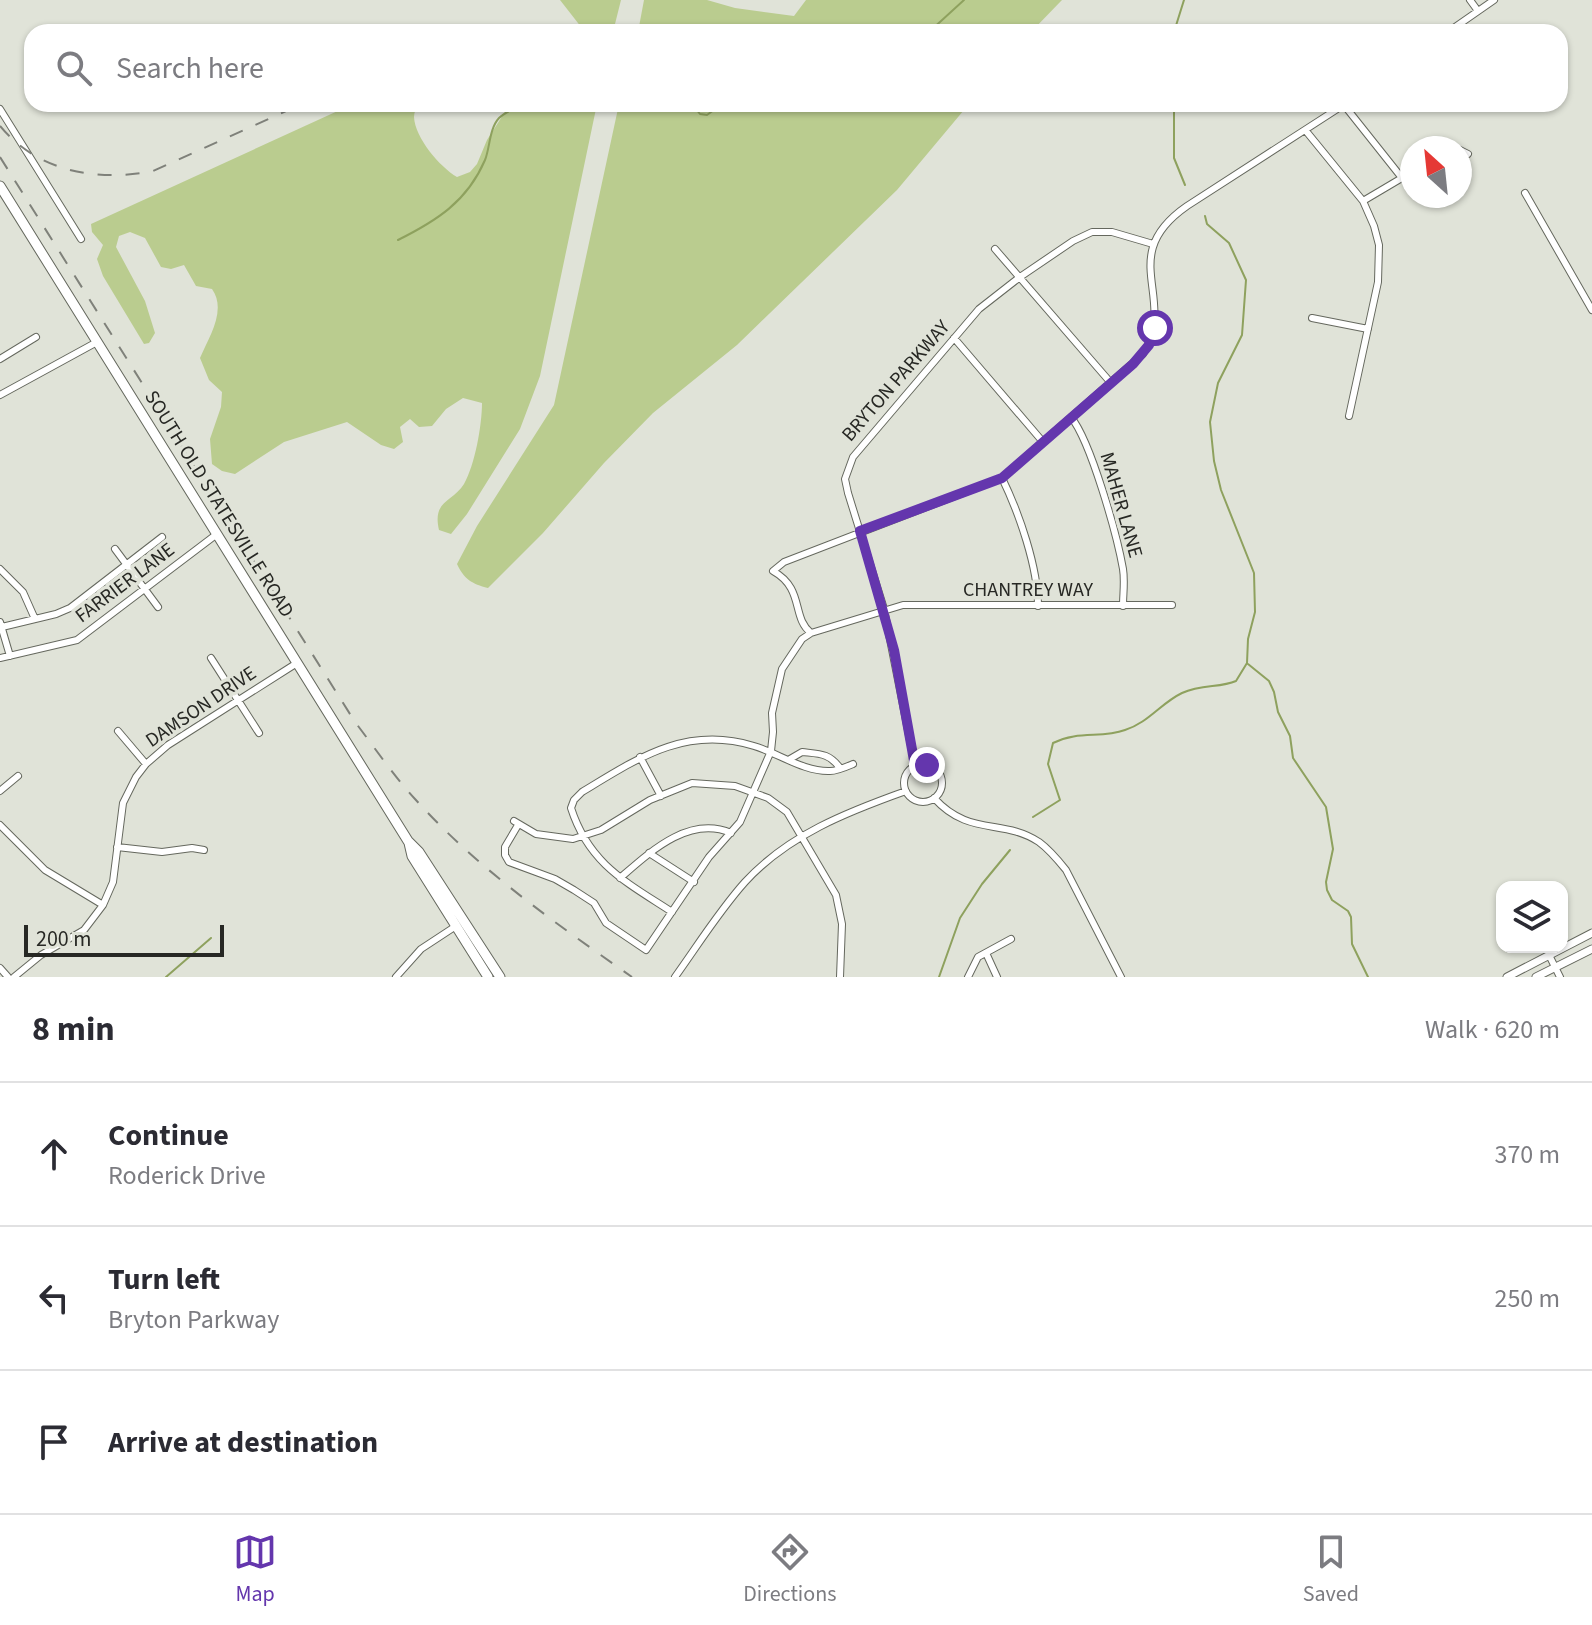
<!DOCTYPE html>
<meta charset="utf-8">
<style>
:root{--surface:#fff;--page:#f7f7f7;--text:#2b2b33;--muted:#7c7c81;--line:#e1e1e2;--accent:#6436ad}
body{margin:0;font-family:"Source Sans 3",sans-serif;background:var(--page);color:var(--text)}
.controls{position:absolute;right:24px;bottom:24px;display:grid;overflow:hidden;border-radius:16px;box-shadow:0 2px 6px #0004}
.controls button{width:72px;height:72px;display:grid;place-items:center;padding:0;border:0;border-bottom:2px solid var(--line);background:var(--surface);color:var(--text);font:40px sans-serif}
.compass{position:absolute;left:1400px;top:136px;width:72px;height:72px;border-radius:50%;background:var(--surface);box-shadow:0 2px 6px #0004;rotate:333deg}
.scale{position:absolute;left:24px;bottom:20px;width:200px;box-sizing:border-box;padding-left:8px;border:4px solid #272824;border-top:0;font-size:22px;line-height:28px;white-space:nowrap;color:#272824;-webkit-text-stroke:6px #e0e3d8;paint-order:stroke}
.stop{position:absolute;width:24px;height:24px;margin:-18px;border:6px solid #6436ad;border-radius:50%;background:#fff}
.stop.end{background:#6436ad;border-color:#fff;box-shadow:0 2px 8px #0008}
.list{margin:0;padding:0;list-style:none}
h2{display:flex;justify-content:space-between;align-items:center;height:104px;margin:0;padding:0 32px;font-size:34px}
h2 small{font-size:26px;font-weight:400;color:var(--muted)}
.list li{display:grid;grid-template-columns:52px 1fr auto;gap:24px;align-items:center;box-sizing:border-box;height:144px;padding:0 32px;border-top:2px solid var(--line)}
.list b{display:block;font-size:30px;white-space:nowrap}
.list p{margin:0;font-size:26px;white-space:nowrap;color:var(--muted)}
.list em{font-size:26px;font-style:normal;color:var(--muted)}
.icon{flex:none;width:44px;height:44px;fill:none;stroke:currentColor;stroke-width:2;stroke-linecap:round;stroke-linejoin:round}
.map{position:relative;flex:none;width:1592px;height:977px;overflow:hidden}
.search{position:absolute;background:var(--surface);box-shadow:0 2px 6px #0004;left:24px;right:24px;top:24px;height:88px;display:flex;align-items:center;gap:20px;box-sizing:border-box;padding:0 28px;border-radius:24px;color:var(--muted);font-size:30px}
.sheet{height:536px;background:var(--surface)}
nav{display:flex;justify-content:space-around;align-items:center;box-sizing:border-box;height:112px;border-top:2px solid var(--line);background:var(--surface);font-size:22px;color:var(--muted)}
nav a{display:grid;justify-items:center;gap:4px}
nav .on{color:var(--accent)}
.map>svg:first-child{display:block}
</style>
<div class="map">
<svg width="1592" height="977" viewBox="0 0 1592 977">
<rect width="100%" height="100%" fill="#e0e3d8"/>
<path fill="#bacc8f" d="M560,0H621L613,32H585Z
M644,0H707L735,8L794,16L806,0H1062L1031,32H638Z
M353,104H418C416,108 414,113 414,117C415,138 440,167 457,177L470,172L477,164L487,140L510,104H597L540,376L520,429L467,514L451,534L439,530C432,500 453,502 464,484C475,465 482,425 482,403L463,398L446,409L432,426L419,427L410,419L400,427L403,442L394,449L381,445L347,422L284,442L235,474L222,471L212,464L210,439L221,407L222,392L209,380L200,358C209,337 227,310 212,289L196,286L184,265L171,269L161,267L145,238L130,232L119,236L116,247L145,301L155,333L149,343L144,344L103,276L97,259L103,245L92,232L91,224Z
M619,104H969L897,190L737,345L653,413L604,463L543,533L488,588C472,584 464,579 457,564L477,526L554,405Z"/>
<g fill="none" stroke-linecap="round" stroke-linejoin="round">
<path stroke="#8ea15e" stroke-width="2" d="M929,32L964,0
M1174,32L1184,0
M692,104L700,114L707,115L722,104
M1174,104V158L1185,185
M398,240C436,221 467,202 485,160C490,148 489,129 499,118C504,113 514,109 520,104
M1248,664L1269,681L1274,692L1278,712L1290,736L1293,758L1326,807L1333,849L1326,882L1327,890L1332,900L1348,911L1351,917L1352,944L1368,977
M1033,817L1060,800L1048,764L1053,743C1079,730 1101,739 1125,730C1148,723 1161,703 1182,693C1202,684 1220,688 1236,681L1247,663L1248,639L1255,612L1254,573L1221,490L1214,461L1210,422L1218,383L1242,335L1246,280L1229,243L1207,224L1205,216
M166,977L211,938
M939,977L960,918L982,884L1010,850"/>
<defs>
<path id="minor" d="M1470,0L1478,11
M1448,32L1494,0
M1344,105L1402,178
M0,109L81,239
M1306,131L1363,201L1374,226L1379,245L1378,282L1349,416
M1460,150L1468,154
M1525,193L1592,310
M1363,201L1412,172
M995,249L1111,383
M1312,318L1368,329
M954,338L1043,442
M0,359L36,337
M0,395L97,342
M1071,417C1091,442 1117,535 1123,569C1125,581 1123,594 1123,606
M1002,478C1019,513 1038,567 1038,606
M115,549L158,607
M0,569L23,592L35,619
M1172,605H903L811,633C791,617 805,589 773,571L784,562L1002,478L1143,354C1178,297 1115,256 1187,206L1345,104
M0,622L10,656
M2,627L56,614L70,608L162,537
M0,658L77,640L217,534
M211,658L259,733
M118,731L146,764
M640,757L661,796
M790,759L802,752C820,754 829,753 840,768
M904 783a19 19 0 1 1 38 0a19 19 0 1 1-38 0Z
M915,766L884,609L848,493L845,479L853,457L979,309L1020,277L1073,241L1092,232H1112L1153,244
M0,791L18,776
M934,798C969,837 1003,818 1039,842C1050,850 1058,860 1066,870L1121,977
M514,821L536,834L573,839L601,830L650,800L692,783L735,786L768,798L787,812L836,895L842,924L840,977
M0,825L45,870L103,905
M518,825L505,847V855L509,862L555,879L574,890L594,903L606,923L646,950L709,857L740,822L771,751L773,732L772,713L782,669L802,639L811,633
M117,847L162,852L192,848L204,850
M649,853L694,882
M620,878C650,852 689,815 731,833
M672,912C626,882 589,864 571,808L574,800L582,792C638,758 686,725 754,746C778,753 804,772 830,771C837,771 846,767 853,764
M986,953L997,977
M1549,955L1560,977
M0,968L8,977
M14,977L41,955L84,930L103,905L113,882L123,803L136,777L146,764L168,745L297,663
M396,977L421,949L456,926
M675,977C698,945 719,911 745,882C788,835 847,812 906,791
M968,977L978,957L1011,939"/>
<path id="tertiary" d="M1507,977L1592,933
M1536,977L1592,949"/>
<path id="primary" d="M0,186L408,841L419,852L500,977
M409,843L412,856L488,977"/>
</defs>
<use href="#minor" stroke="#65685e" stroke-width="8"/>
<use href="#tertiary" stroke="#65685e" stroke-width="9"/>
<use href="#primary" stroke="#65685e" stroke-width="11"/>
<use href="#minor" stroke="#fff" stroke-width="6"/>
<use href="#tertiary" stroke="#fff" stroke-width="7"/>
<use href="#primary" stroke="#fff" stroke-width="9"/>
<path stroke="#7f817a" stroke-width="2" stroke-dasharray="14 14" stroke-linecap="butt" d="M0,126C38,172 97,182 153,171L302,104
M0,157L355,722C375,748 393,775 415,799C478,869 555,923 632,977"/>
</g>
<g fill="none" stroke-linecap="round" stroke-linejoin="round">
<path stroke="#6436ad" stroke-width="10" d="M927,765L915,766L894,650L860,531L1002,478L1133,364L1149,345L1155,328"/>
</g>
<g text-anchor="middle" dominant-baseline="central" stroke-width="7" stroke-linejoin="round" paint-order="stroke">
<g font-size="20" fill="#272824" stroke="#e0e3d8">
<text transform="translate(896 381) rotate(-49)">BRYTON PARKWAY</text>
<text transform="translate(219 504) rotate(58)">SOUTH OLD STATESVILLE ROAD</text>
<text transform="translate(1121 505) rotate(74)">MAHER LANE</text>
<text transform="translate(125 583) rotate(-37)">FARRIER LANE</text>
<text x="1028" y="590">CHANTREY WAY</text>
<text transform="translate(201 707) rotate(-34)">DAMSON DRIVE</text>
</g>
</g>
</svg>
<div class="controls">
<button><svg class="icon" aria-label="layers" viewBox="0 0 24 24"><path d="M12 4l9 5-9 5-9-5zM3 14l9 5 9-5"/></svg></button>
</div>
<svg class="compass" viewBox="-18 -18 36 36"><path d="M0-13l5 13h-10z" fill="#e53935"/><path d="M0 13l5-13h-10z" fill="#7c7c81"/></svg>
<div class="scale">200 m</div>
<div class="stop" style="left:1155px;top:328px"></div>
<div class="stop end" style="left:927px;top:765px"></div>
<div class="search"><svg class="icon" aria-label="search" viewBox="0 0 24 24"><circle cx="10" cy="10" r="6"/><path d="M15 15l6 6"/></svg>Search here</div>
</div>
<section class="sheet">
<h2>8 min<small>Walk · 620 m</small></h2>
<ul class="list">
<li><svg class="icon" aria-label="ahead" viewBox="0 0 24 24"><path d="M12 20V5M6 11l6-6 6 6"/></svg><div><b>Continue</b><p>Roderick Drive</p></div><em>370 m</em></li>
<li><svg class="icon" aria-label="left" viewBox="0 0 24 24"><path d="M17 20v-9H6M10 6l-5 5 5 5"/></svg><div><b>Turn left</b><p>Bryton Parkway</p></div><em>250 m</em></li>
<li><svg class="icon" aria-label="arrive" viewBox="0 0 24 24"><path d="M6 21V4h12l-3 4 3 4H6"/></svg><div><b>Arrive at destination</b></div></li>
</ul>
</section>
<nav>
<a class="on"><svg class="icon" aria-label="map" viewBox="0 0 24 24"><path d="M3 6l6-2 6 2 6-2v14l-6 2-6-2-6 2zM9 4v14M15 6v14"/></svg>Map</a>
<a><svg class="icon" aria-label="directions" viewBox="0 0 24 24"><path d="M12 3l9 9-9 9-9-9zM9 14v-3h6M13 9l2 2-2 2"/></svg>Directions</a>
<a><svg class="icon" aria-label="saved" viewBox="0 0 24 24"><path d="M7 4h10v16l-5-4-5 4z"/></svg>Saved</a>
</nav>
